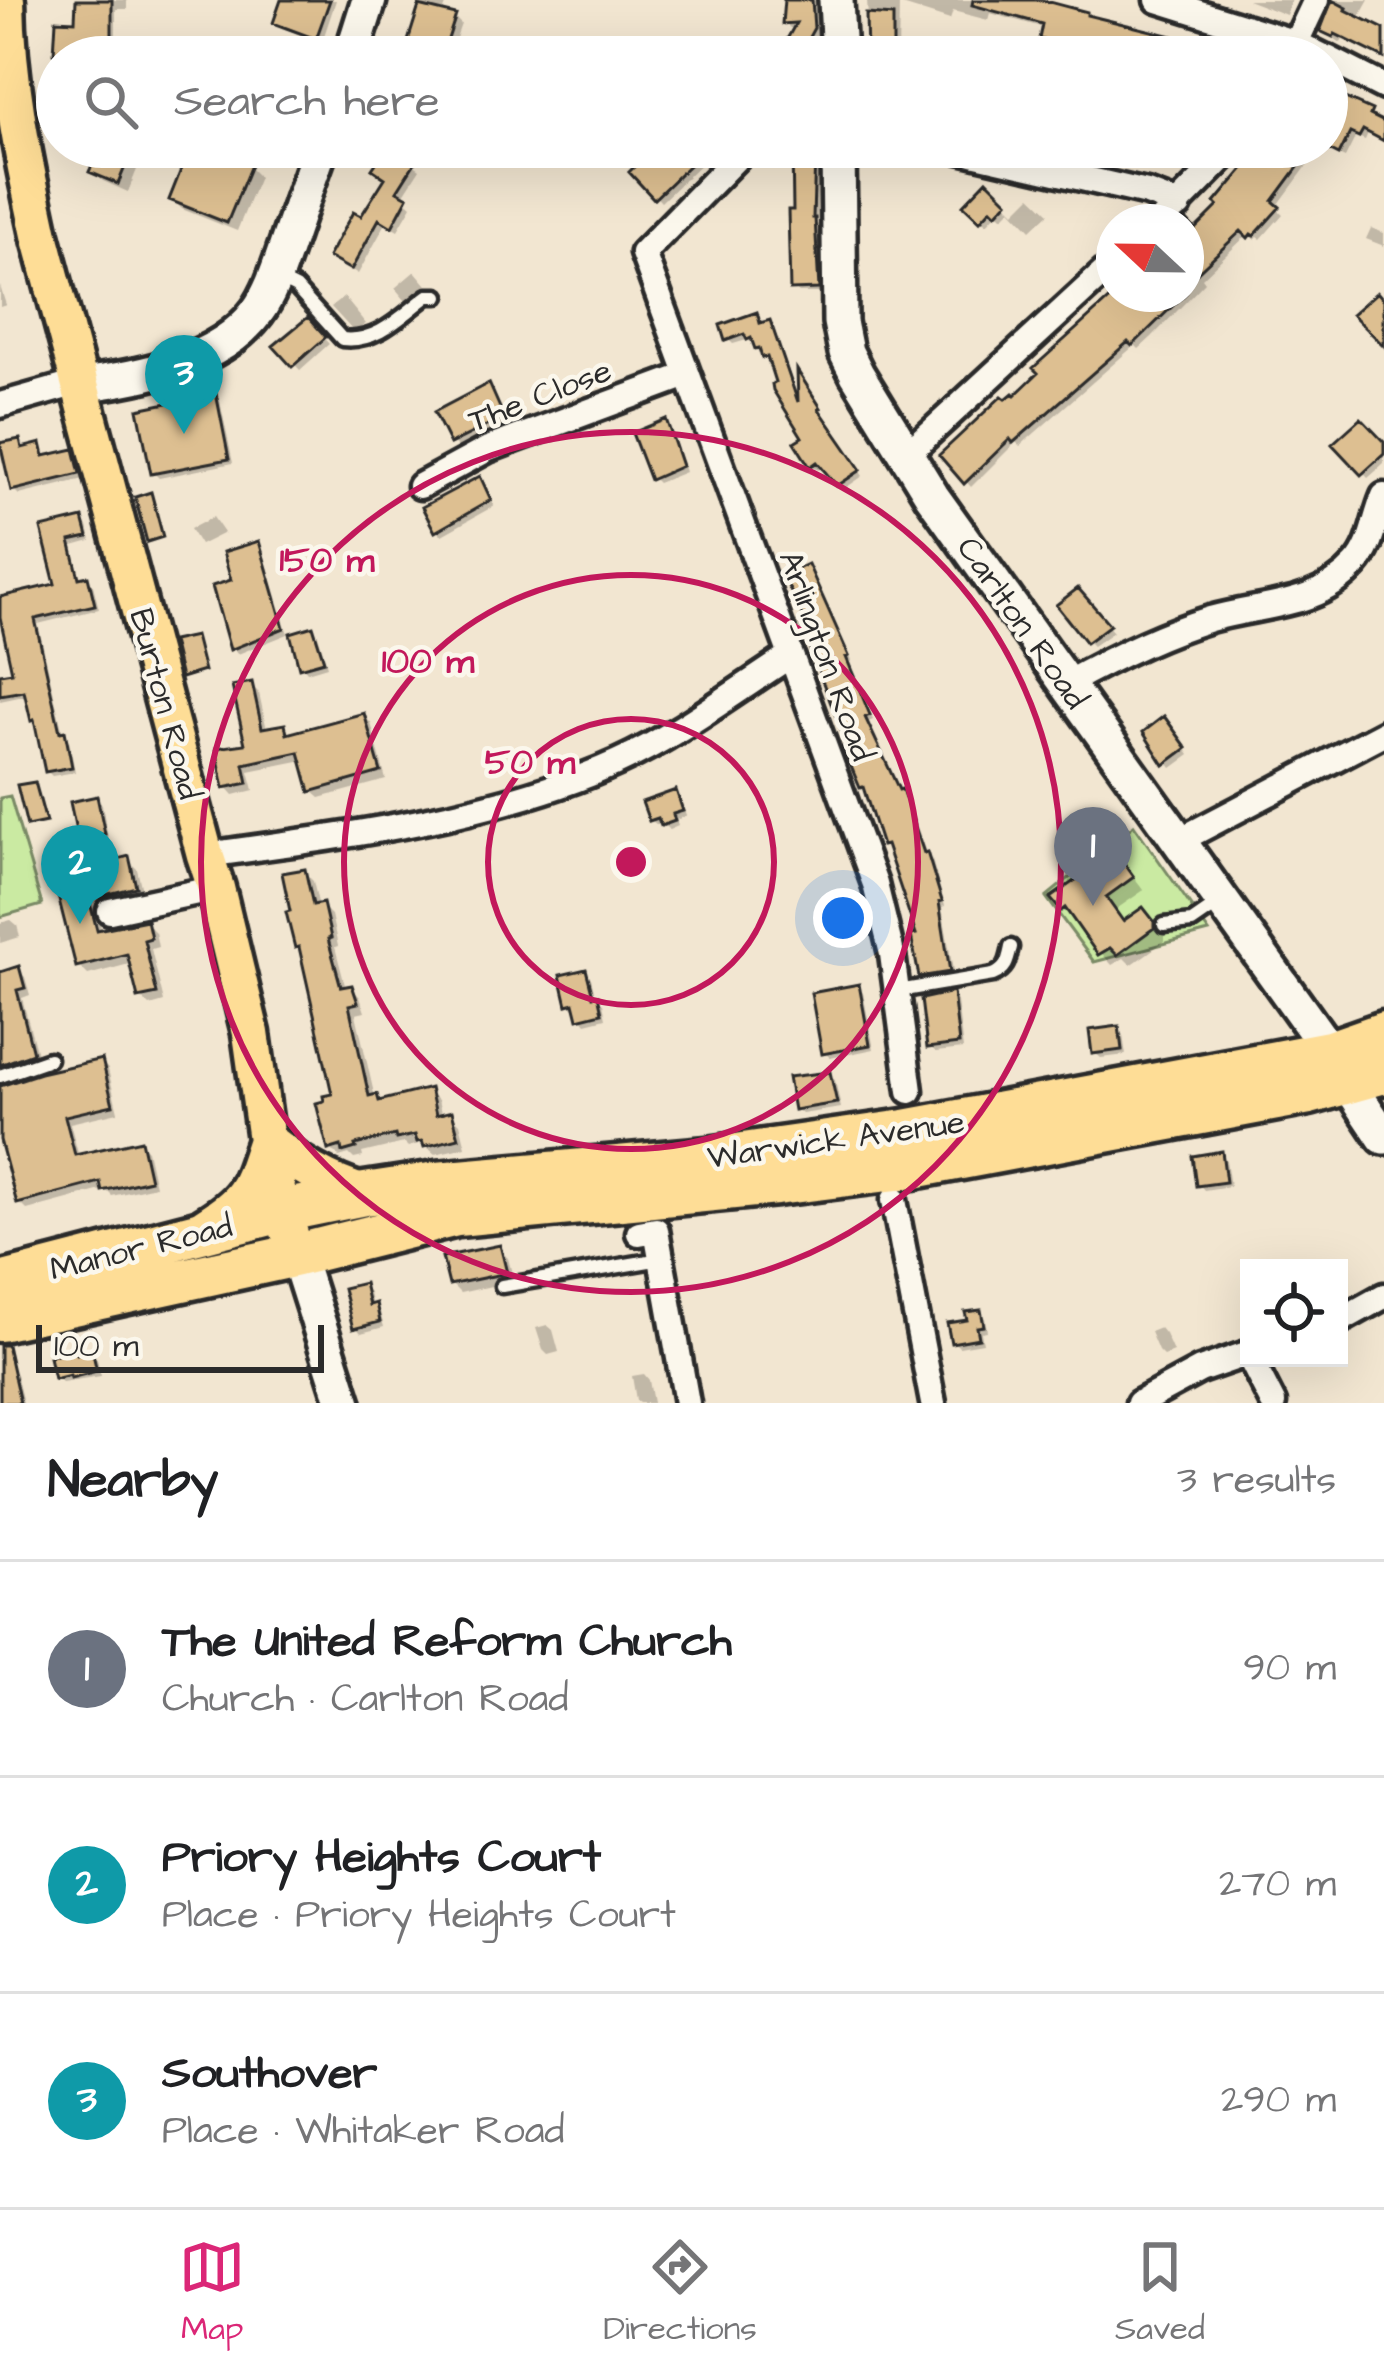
<!DOCTYPE html>
<meta charset="utf-8">
<style>
:root{--surface:#fff;--page:#f6f6f6;--text:#202124;--muted:#757577;--line:#e0e0e0;--accent:#db2777}
body{margin:0;font-family:"Architects Daughter",sans-serif;background:var(--page);color:var(--text)}
.controls{position:absolute;right:36px;bottom:36px;display:grid;overflow:hidden;border-radius:0px;box-shadow:0 12px 48px #0002}
.controls button{width:108px;height:108px;display:grid;place-items:center;padding:0;border:0;border-bottom:3px solid var(--line);background:var(--surface);color:var(--text);font:60px sans-serif}
.compass{position:absolute;left:1096px;top:204px;width:108px;height:108px;border-radius:50%;background:var(--surface);box-shadow:0 12px 48px #0002;rotate:292deg}
.scale{position:absolute;left:36px;bottom:30px;width:288px;box-sizing:border-box;padding-left:12px;border:6px solid #2b2b2b;border-top:0;font-size:33px;line-height:42px;white-space:nowrap;color:#2b2b2b;-webkit-text-stroke:9px #fbf7ec;paint-order:stroke}
.you{position:absolute;left:843px;top:918px;width:42px;height:42px;margin:-30px;border:9px solid #fff;border-radius:50%;background:#1a73e8;box-shadow:0 0 0 18px #1a73e833}
.badge{display:grid;place-items:center;width:78px;height:78px;border-radius:50%;background:var(--accent);color:#fff;font-size:39px;font-weight:700}
.pin{position:absolute;translate:-50% -99px;filter:drop-shadow(0 3px 6px #0008)}
.pin::after{content:'';position:absolute;top:63px;width:42px;height:36px;background:inherit;clip-path:polygon(0 0,100% 0,50% 100%)}
.list{margin:0;padding:0;list-style:none}
h2{display:flex;justify-content:space-between;align-items:center;height:156px;margin:0;padding:0 48px;font-size:51px}
h2 small{font-size:39px;font-weight:400;color:var(--muted)}
.list li{display:grid;grid-template-columns:78px 1fr auto;gap:36px;align-items:center;box-sizing:border-box;height:216px;padding:0 48px;border-top:3px solid var(--line)}
.list b{display:block;font-size:45px;white-space:nowrap}
.list p{margin:0;font-size:39px;white-space:nowrap;color:var(--muted)}
.list em{font-size:39px;font-style:normal;color:var(--muted)}
.icon{flex:none;width:66px;height:66px;fill:none;stroke:currentColor;stroke-width:2;stroke-linecap:round;stroke-linejoin:round}
.map{position:relative;flex:none;width:1384px;height:1403px;overflow:hidden}
.search{position:absolute;background:var(--surface);box-shadow:0 12px 48px #0002;left:36px;right:36px;top:36px;height:132px;display:flex;align-items:center;gap:30px;box-sizing:border-box;padding:0 42px;border-radius:66px;color:var(--muted);font-size:45px}
.sheet{height:804px;background:var(--surface)}
nav{display:flex;justify-content:space-around;align-items:center;box-sizing:border-box;height:168px;border-top:3px solid var(--line);background:var(--surface);font-size:33px;color:var(--muted)}
nav a{display:grid;justify-items:center;gap:6px}
nav .on{color:var(--accent)}
.map>svg:first-child{display:block}
</style>
<div class="map">
<svg width="1384" height="1403" viewBox="0 0 1384 1403">
<rect width="100%" height="100%" fill="#f2e6d1"/>
<filter id="ink" filterUnits="userSpaceOnUse"><feTurbulence type="fractalNoise" baseFrequency=".00833" numOctaves="2"/><feDisplacementMap in="SourceGraphic" scale="24" xChannelSelector="R" yChannelSelector="G"/><feConvolveMatrix kernelMatrix="1 2 1 2 8 2 1 2 1" color-interpolation-filters="sRGB"/></filter>
<g filter="url(#ink)">
<path fill="#caeaa2" stroke="#7a8a66" stroke-width="3" d="M10,796L42,905L0,917V798Z
M1134,825L1209,932L1094,962L1046,897Z"/>
<path fill="#0003" d="M79,0H127V9H116V57H61L57,53L77,24Z
M284,0H336L322,42L282,28L276,22Z
M425,0H448L442,15L455,18L461,24L450,55L401,57L405,47L409,49Z
M787,0H816L818,35L806,57H780L797,28H790L785,23Z
M867,0H1024L1236,57H1138L1086,45L1084,54L1049,45L1042,38L1045,28L990,13L988,20L953,11L950,20L899,4L898,57H870Z
M1247,0H1291L1286,15Z
M1336,0H1369L1358,20L1384,33V59L1343,39L1341,43L1323,30Z
M222,40L246,50L250,57H215Z
M132,51H143L145,57H132Z
M1327,93L1371,113L1376,118L1375,120L1384,125V141L1368,133L1365,140L1356,136L1345,158L1322,147H1327Z
M103,147H146L128,192L103,181L93,172Z
M151,147H233L228,159L249,167L259,177L237,231L182,209L172,199L188,162Z
M381,147H406L402,156L420,169L402,197L412,206L398,230L386,223L358,274L332,257L362,220L388,179L384,156L379,151Z
M660,147H712L707,151L710,155L661,202L633,172Z
M796,147H816V160L819,163L817,224L819,226L822,293H799L793,288Z
M1047,147H1092L1090,158Z
M1170,147H1211L1188,173L1165,152Z
M1265,147H1321L1276,208L1283,214L1261,239L1258,237L1255,240L1248,234L1202,278L1205,282L1152,337L1139,349L1135,345L1020,446L1016,442L971,487L943,456L1015,399L1119,294H1186V232H1195L1223,206Z
M987,184L1015,212L1031,196L1049,213L1031,230L1011,209L1003,217L998,212L987,224L967,205Z
M1371,228L1384,233V246L1366,239Z
M415,271L432,291L410,306L395,288Z
M0,286L6,305L0,307Z
M344,297L366,324L354,332L331,307Z
M756,315L763,326L769,324L774,329L800,403L801,378L824,414L822,415L863,476L844,489L824,466L818,470L812,465L806,438L764,353L750,339L733,344L728,339Z
M308,321L329,344L300,370L277,346Z
M489,387L494,392L507,423L458,448L453,442Z
M215,396L220,401L233,463L159,478L154,473Z
M666,423L671,428L685,472L658,483L653,478Z
M19,442L25,450L40,447L47,458L73,452L78,458L84,479L19,495L13,489Z
M1336,444L1384,446V464L1368,478Z
M480,479L494,506L442,535L437,530Z
M213,517L224,533L200,545L190,529Z
M82,521L88,526L91,541L73,546L81,581L87,579L93,585L99,609L38,624L63,734L69,740L75,772L52,776L47,771L38,724L33,720L28,695L0,701V677L16,674L0,600L58,586L45,530Z
M258,544L263,550L288,634L238,654L233,648L235,582Z
M807,568L813,573L852,661L850,662L873,720L868,722L900,791L907,797L927,856L932,860L945,906L942,907L954,976L927,981L922,975L920,936L891,851L884,845L810,625Z
M1078,592L1113,632L1093,646L1088,641Z
M313,630L318,635L327,666L307,672L302,666Z
M251,685L259,693L267,730L284,727L293,736L363,716L371,723L386,780L320,798L312,791L304,760L249,771L254,790L234,795L227,787L248,747Z
M1169,725L1190,755L1172,768L1147,732Z
M675,793L680,798L686,816L676,820L678,826L669,830L662,823L657,825L651,820Z
M96,799L102,804L108,839L86,844L81,839Z
M128,860L137,869L143,895L96,907L102,932L146,923L155,932L158,947L151,949L164,1002L150,1006L141,997L133,963L88,975L79,966L57,878Z
M304,872L313,881L319,907L322,906L331,915L338,946L335,947L346,989L351,988L360,997L365,1012L356,1014L375,1098L382,1103L429,1092L438,1100L442,1117L451,1114L460,1123L466,1147L435,1154L422,1143L408,1147L404,1143L362,1153L363,1157L354,1159L349,1154L339,1157L330,1148L336,1096L303,952L297,947Z
M1130,872L1144,890L1115,910L1124,923L1143,911L1165,936V941L1131,965L1124,958L1112,965L1063,909L1088,882Z
M11,920L17,925L20,937L0,943V923Z
M18,970L25,977L30,995L22,998L39,1061L0,1071V975Z
M585,972L591,978L596,999L603,1003L606,1018L586,1023L581,1017L579,1008L575,1009L569,1003Z
M858,987L863,993L874,1049L830,1058L825,1052Z
M952,996L957,1001L963,1049L936,1052L930,1047Z
M1118,1029L1123,1035L1126,1055L1101,1058L1095,1053Z
M101,1062L108,1069L118,1112L70,1123L79,1157L140,1143L147,1150L155,1186L112,1196L105,1189L27,1210L19,1202L0,1128V1089Z
M829,1075L835,1080L841,1108L802,1114L797,1109Z
M1220,1155L1226,1160L1230,1186L1204,1190L1199,1184Z
M499,1249L508,1258L514,1281L460,1293L451,1284Z
M363,1286L369,1292L372,1307L380,1312L384,1327L361,1333L356,1327Z
M980,1313L985,1318L987,1331L981,1332L983,1343L959,1347L953,1341Z
M547,1325L553,1330L559,1352L548,1355L543,1350L536,1328Z
M1160,1328L1165,1334L1173,1352L1163,1356L1158,1351L1150,1332Z
M91,1353L97,1359L101,1376L62,1382L57,1377L78,1357Z
M11,1369L16,1374L23,1403H0V1371Z
M644,1374L649,1380L653,1403H640L636,1400L632,1376Z"/>
<path fill="#ddbf91" stroke="#2b2b2b" stroke-width="3" d="M76,0H112V54H54L56,20L75,21Z
M281,0H330L316,39L273,23Z
M784,0H812L814,28L798,57H777L796,23L782,24Z
M973,0H1042L1087,12V15L1233,51V57H1148L1080,40L1077,49L1039,39L1042,24L972,5Z
M1332,0L1347,8L1346,10L1384,29V58L1335,34L1333,37L1320,31Z
M419,6L456,15L442,57H403Z
M866,14L893,16V57H867Z
M1327,90L1372,110L1370,115L1384,122V141L1363,130L1359,137L1350,133L1339,155L1327,149Z
M100,147H133L118,184L89,172Z
M190,147H207L251,165L227,223L169,200Z
M387,147H394L416,161L397,191L408,197L392,227L379,219L351,270L328,257L353,212L361,216L385,178L372,169Z
M654,147H708L654,199L629,172Z
M792,147H812V155H815L813,218H815L819,289L790,290L788,210H793Z
M1262,147H1313L1273,201L1280,207L1254,236L1251,234L1248,238L1241,231L1186,283V219L1195,229L1218,206L1215,203Z
M987,180L1008,201L996,214L991,209L980,221L963,205Z
M1377,292L1384,300V346L1352,314Z
M1115,294H1185L1132,346L1128,342L1013,443L1010,439L964,484L939,455L1002,396L1006,399L1013,393L1015,395L1038,373L1033,368Z
M757,312L760,323L770,320L798,402L797,370L821,408L819,409L861,470L837,486L817,462L810,467L794,442L802,437L773,390L772,384L775,382L767,357L762,358L759,348L755,349L751,338L747,340L744,334L725,341L720,325Z
M308,317L326,337L292,367L273,346Z
M489,383L504,417L450,444L434,412Z
M216,393L229,459L151,474L138,409Z
M1361,418L1384,442V454L1361,475L1332,444Z
M666,419L682,466L650,480L632,433Z
M20,439L22,448L41,443L44,456L74,449L80,474L11,491L0,443Z
M480,476L491,500L435,532L422,507Z
M151,492L163,537L147,542L135,497Z
M83,518L88,537L70,541L79,578L88,576L95,605L35,619L60,732L65,731L72,767L45,772L34,720L31,721L24,691L0,695V674L12,672L0,617V597L55,584L41,528Z
M259,541L284,628L230,650L212,586L231,580L223,552Z
M808,564L849,656L846,657L870,715L865,717L899,790L902,789L924,853L927,852L942,901L939,902L950,972L919,977L911,935L916,934L886,845L882,846L863,787L860,788L843,747L847,745L801,626L806,623L783,576Z
M1078,588L1110,625L1086,643L1056,605Z
M313,626L324,661L299,668L290,633Z
M195,636L204,671L181,678L172,641Z
M252,682L262,728L285,724L287,734L364,713L381,772L310,792L299,752L244,764L248,783L224,788L216,748L245,744L232,686Z
M1164,716L1187,748L1164,765L1143,732Z
M35,782L46,822L27,826L17,785Z
M676,790L683,811L673,814L675,821L661,826L658,818L649,821L642,802Z
M97,796L105,834L78,840L70,802Z
M129,856L136,887L89,899L97,930L147,920L151,938L144,940L157,994L138,998L127,954L76,967L53,876Z
M1119,856L1134,877L1106,897L1123,921L1143,907L1154,921V928L1117,955L1110,948L1098,955L1065,908L1061,911L1050,898L1084,874L1087,878Z
M305,869L313,905L323,903L331,938L328,939L341,987L352,985L358,1003L349,1005L369,1096L377,1094L379,1101L430,1088L436,1115L452,1111L459,1138L424,1147L422,1141L417,1142L415,1135L396,1139L395,1135L355,1145L356,1148L342,1152L341,1146L328,1150L316,1103L324,1101L323,1096L332,1094L299,947L295,948L286,912L290,911L282,873Z
M19,966L25,988L17,990L33,1053L0,1065V972Z
M586,969L593,996L598,995L602,1013L578,1019L574,1003L567,1005L560,975Z
M859,984L870,1045L822,1054L811,993Z
M953,992L959,1044L927,1048L921,999Z
M1119,1026L1122,1050L1092,1054L1089,1030Z
M102,1059L113,1105L65,1116L75,1155L141,1140L150,1180L102,1191L100,1182L17,1204L0,1140V1086L40,1073Z
M830,1072L837,1103L794,1110L788,1077Z
M1222,1151L1226,1182L1196,1186L1192,1156Z
M500,1245L507,1273L449,1285L442,1257Z
M364,1283L369,1305L376,1303L380,1322L353,1329L343,1288Z
M981,1310L984,1326L977,1327L979,1338L951,1343L947,1323L967,1320L965,1312Z
M0,1345H7L20,1403H0Z
M70,1349L71,1352L76,1351L77,1354L92,1350L97,1371L71,1378L70,1375L54,1379L49,1357Z"/>
<g fill="none" stroke-linecap="round" stroke-linejoin="round">
<defs>
<path id="lane" d="M276,278L296,288L342,339C378,343 401,316 428,296H438
M1164,925L1192,922L1221,902
M898,991L993,975C1007,969 1008,961 1011,947
M0,1076L49,1059
M502,1286L661,1259"/>
<path id="street" d="M1158,0L1296,43L1324,57
M1290,55L1316,0
M1327,58L1384,87
M747,147L643,253L875,884L892,954L910,1091
M946,147L1147,193L1179,205
M1160,222L1234,147
M0,405L67,386L80,385
M906,455L1114,263
M420,486L488,449L687,375
M1065,684C1110,659 1160,634 1210,619C1262,604 1317,608 1356,564C1373,545 1374,519 1384,496
M1178,841L1384,733
M205,855C337,837 496,818 618,762C678,735 734,692 790,656
M110,911L216,888
M894,1200L933,1403
M639,1233L656,1230L687,1403
M1339,1321L1384,1296
M1250,1358L1273,1403
M1139,1403L1200,1370L1249,1353"/>
<path id="secondary" d="M836,0L839,57
M351,57L369,0
M838,147L840,322L846,352L857,374L932,496L1330,1052
M80,385C138,378 219,363 257,312C271,293 279,267 287,244C298,212 309,179 321,147
M1348,1083L1384,1137
M297,1255L344,1403"/>
<path id="primary" d="M6,0C7,80 23,157 40,235L205,855L216,888L251,1033L266,1140L282,1211L297,1255
M266,1140C297,1164 327,1183 365,1194
M205,1226C249,1199 250,1188 266,1140"/>
<path id="highway" d="M0,1284L282,1211L365,1194L437,1183L708,1159L905,1131L1330,1052L1384,1033
M0,1320L297,1255L457,1215L776,1184L913,1167L1309,1093L1384,1072"/>
</defs>
<use href="#lane" stroke="#2b2b2b" stroke-width="21"/>
<use href="#street" stroke="#2b2b2b" stroke-width="33"/>
<use href="#secondary" stroke="#2b2b2b" stroke-width="42"/>
<use href="#primary" stroke="#2b2b2b" stroke-width="45"/>
<use href="#highway" stroke="#2b2b2b" stroke-width="51"/>
<use href="#lane" stroke="#fbf7ec" stroke-width="12"/>
<use href="#street" stroke="#fbf7ec" stroke-width="24"/>
<use href="#secondary" stroke="#fbf7ec" stroke-width="33"/>
<use href="#primary" stroke="#fedd96" stroke-width="36"/>
<use href="#highway" stroke="#fedd96" stroke-width="42"/>
</g>
</g>
<g fill="none" stroke="#c2185b" stroke-width="6">
<circle cx="631" cy="862" r="143"/>
<circle cx="631" cy="862" r="287"/>
<circle cx="631" cy="862" r="430"/>
</g>
<g text-anchor="middle" dominant-baseline="central" stroke-width="9" stroke-linejoin="round" paint-order="stroke">
<g font-size="33" fill="#2b2b2b" stroke="#fbf7ec">
<text transform="translate(540 396) rotate(-21)">The Close</text>
<text transform="translate(1022 623) rotate(55)">Carlton Road</text>
<text transform="translate(826 656) rotate(70)">Arlington Road</text>
<text transform="translate(165 704) rotate(75)">Burton Road</text>
<text transform="translate(836 1140) rotate(-8)">Warwick Avenue</text>
<text transform="translate(141 1248) rotate(-14)">Manor Road</text>
</g>
</g>
<circle cx="631" cy="862" r="18" fill="#c2185b" stroke="#fbf7ec" stroke-width="6"/>
<g font-size="36" text-anchor="middle" font-weight="bold" fill="#c2185b" stroke="#fbf7ec" stroke-width="9" stroke-linejoin="round" paint-order="stroke">
<text x="327" y="571">150 m</text>
<text x="428" y="672">100 m</text>
<text x="530" y="773">50 m</text>
</g>
</svg>
<div class="controls">
<button><svg class="icon" aria-label="locate" viewBox="0 0 24 24"><circle cx="12" cy="12" r="6"/><path d="M12 2v4M12 18v4M2 12h4M18 12h4"/></svg></button>
</div>
<svg class="compass" viewBox="-18 -18 36 36"><path d="M0-13l5 13h-10z" fill="#e53935"/><path d="M0 13l5-13h-10z" fill="#757577"/></svg>
<div class="scale">100 m</div>
<div class="you"></div>
<div class="pin badge" style="left:1093px;top:906px;background:#6b7280">1</div>
<div class="pin badge" style="left:80px;top:924px;background:#0f9aa8">2</div>
<div class="pin badge" style="left:184px;top:434px;background:#0f9aa8">3</div>
<div class="search"><svg class="icon" aria-label="search" viewBox="0 0 24 24"><circle cx="10" cy="10" r="6"/><path d="M15 15l6 6"/></svg>Search here</div>
</div>
<section class="sheet">
<h2>Nearby<small>3 results</small></h2>
<ul class="list">
<li><span class="badge" style="background:#6b7280">1</span><div><b>The United Reform Church</b><p>Church · Carlton Road</p></div><em>90 m</em></li>
<li><span class="badge" style="background:#0f9aa8">2</span><div><b>Priory Heights Court</b><p>Place · Priory Heights Court</p></div><em>270 m</em></li>
<li><span class="badge" style="background:#0f9aa8">3</span><div><b>Southover</b><p>Place · Whitaker Road</p></div><em>290 m</em></li>
</ul>
</section>
<nav>
<a class="on"><svg class="icon" aria-label="map" viewBox="0 0 24 24"><path d="M3 6l6-2 6 2 6-2v14l-6 2-6-2-6 2zM9 4v14M15 6v14"/></svg>Map</a>
<a><svg class="icon" aria-label="directions" viewBox="0 0 24 24"><path d="M12 3l9 9-9 9-9-9zM9 14v-3h6M13 9l2 2-2 2"/></svg>Directions</a>
<a><svg class="icon" aria-label="saved" viewBox="0 0 24 24"><path d="M7 4h10v16l-5-4-5 4z"/></svg>Saved</a>
</nav>
